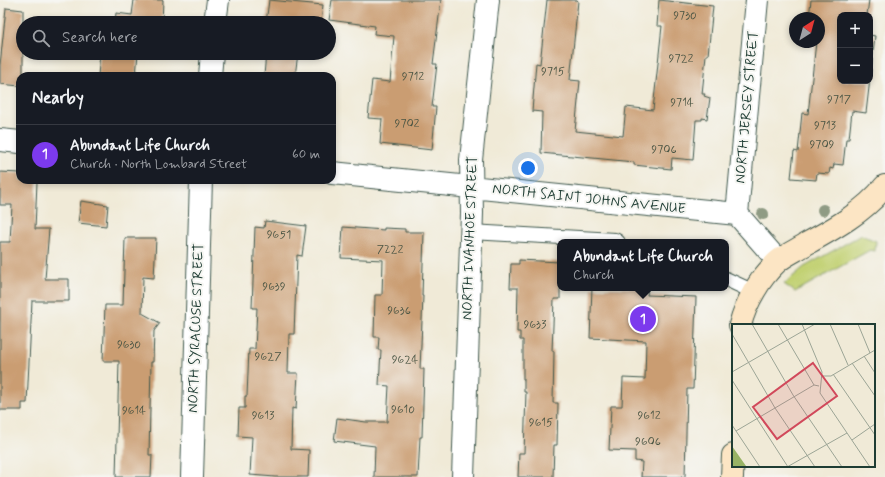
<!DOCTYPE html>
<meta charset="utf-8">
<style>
:root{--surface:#171b24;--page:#20242c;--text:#f1f3f6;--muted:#9ea1a6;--line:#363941;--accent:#7c3aed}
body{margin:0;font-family:Mynerve,sans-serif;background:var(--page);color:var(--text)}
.controls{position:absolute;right:12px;top:12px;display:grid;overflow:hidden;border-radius:8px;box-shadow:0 2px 6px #0003}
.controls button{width:36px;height:36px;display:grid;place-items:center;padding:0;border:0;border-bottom:1px solid var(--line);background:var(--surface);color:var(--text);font:20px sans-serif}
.compass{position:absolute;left:789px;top:12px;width:36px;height:36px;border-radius:50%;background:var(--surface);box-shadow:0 2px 6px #0003;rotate:36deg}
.you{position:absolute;left:528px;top:168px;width:14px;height:14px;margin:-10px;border:3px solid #fff;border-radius:50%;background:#1a73e8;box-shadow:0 0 0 6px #1a73e833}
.badge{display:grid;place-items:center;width:26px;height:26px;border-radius:50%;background:var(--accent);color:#fff;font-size:13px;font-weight:700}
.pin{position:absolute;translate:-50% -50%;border:2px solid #fff;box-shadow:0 1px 4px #0006}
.popup{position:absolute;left:557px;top:239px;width:172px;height:52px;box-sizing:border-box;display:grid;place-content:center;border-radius:8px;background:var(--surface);filter:drop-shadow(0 1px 3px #0005);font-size:13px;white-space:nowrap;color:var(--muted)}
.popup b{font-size:15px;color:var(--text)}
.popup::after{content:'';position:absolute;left:50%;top:100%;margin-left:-8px;border:8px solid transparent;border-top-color:var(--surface)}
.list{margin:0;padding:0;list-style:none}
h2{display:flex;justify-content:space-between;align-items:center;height:52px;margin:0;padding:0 16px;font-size:17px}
h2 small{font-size:13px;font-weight:400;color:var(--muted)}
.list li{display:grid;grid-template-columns:26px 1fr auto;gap:12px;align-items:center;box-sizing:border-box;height:60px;padding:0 16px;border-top:1px solid var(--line)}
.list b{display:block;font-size:15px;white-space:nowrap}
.list p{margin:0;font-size:13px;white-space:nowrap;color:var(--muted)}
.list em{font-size:13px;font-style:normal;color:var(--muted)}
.icon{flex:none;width:22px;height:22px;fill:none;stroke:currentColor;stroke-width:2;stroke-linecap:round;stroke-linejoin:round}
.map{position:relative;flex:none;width:885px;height:477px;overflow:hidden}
.search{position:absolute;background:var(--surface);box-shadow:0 2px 6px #0003;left:16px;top:16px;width:320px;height:44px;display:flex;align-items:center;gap:10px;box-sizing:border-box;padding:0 14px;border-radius:22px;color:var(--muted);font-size:15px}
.panel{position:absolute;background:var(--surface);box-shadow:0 2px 6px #0003;left:16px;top:72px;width:320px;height:112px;border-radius:12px}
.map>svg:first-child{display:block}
</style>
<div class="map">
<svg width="885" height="477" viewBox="0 0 885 477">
<rect width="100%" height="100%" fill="#f6f6f2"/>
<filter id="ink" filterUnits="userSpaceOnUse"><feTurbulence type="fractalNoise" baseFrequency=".025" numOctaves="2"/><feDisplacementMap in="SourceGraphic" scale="8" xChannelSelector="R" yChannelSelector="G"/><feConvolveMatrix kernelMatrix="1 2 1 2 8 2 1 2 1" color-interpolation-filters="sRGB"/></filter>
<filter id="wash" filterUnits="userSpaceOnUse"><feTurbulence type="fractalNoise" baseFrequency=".012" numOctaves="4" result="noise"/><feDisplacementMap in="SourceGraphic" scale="16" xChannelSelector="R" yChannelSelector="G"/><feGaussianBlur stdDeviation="0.9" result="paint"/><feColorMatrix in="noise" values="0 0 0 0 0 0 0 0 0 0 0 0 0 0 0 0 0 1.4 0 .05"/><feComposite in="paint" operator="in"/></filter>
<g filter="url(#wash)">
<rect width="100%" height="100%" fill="#f0ead7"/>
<path fill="#c2d173" stroke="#708754" d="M861,235L876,241L875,251L870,250L795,292L784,284L804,267Z"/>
<g id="blocks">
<path fill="#ca9d72" d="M134,0H163L162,23H115L116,13L132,15Z
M269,0L323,5L321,23H266Z
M332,0H441L433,64H437L432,107H436L432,150L380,144L382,119L368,118L372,80L390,82L394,36L374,34L375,26L329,20Z
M547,0H577L578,1L570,80L580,81L575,131L623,136L626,107L653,110L662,26H657L659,0L713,6L708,55H706L702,94H705L704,96L710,98L707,119L702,118V120H696L693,160L672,158L671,169L634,165V162L541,153L542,112L532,111L536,63L540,64Z
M811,0H869L867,15H840V81H870V35L875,36L866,113L852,111L849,139H846L843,165L834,164L833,169L830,168L829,174L817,173L816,180L791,178L794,151L798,152L802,113L808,114L816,42H819V18H809Z
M6,8L23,10V76H20V86L0,84V65Z
M100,53H138L136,76H98Z
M266,53H298L295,76H264Z
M0,172L20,173V180L37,182L35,229H49L45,279H69V301H32L27,403H22V410H0V242H10L12,205H0Z
M81,201L108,205L106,226L78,223Z
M265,221L306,226L302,256L297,255L294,334H289L288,373H298L296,409L292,408L291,449L309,450L308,477H275L250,475L252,437L238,436L239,408H245V396H247L249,349H255L257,308H252L255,227L264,228Z
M343,227L384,230V228L405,229V232H424L422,296H423L420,369H424L422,437H420L418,477H374L375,446L334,441L337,418L366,422H387L389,386L379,385L381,350H378L379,337H374L375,295H382L383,260L341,258Z
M125,238H156L154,278L143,277L142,313L160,323L154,331L153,362H151L149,455H152L151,477H116L119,361H103L105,305H123Z
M519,260L560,262V299H554L552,351H554L553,403H558L557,445H554L553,477H518L519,453H524L526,392H524V379H523V340H520V332H517L518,288H510L511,264H519Z
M592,288H648L647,295L696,297L693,389H687L685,477H641L642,462L635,461V451L609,450L611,406H622L623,378L645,379L646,341L590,338Z"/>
</g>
</g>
<g filter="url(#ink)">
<use href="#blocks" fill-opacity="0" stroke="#3e574c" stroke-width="1"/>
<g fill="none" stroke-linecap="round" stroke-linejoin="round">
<defs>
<path id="lane" d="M471,232L615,240L618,242
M726,279L754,292"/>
<path id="street" d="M215,23L218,0
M210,76L212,53
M0,140L20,142
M332,173L737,214L778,261
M737,214L757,0
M192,477L201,180
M463,477L472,213L471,160L488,0"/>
<path id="secondary" d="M740,325C746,302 760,278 777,262C785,255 797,250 806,244C835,228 864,212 885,186
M732,477L733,455"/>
</defs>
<use href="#lane" stroke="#3e574c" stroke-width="16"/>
<use href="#street" stroke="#3e574c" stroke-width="24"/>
<use href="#secondary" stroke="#3e574c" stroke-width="24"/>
<use href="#lane" stroke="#fff" stroke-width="14"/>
<use href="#street" stroke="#fff" stroke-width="22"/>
<use href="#secondary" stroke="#fce5c4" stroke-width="22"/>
</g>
<g fill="#8f9b84">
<circle cx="823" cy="210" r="6"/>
<circle cx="763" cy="214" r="6"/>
</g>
</g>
<g text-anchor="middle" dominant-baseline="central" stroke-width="4" stroke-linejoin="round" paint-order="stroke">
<g font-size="12" fill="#4a5544">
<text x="685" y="16">9730</text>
<text x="681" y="59">9722</text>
<text x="553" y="72">9715</text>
<text x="413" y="77">9712</text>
<text x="839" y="100">9717</text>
<text x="682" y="103">9714</text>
<text x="407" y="124">9702</text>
<text x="825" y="126">9713</text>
<text x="822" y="145">9709</text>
<text x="664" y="150">9706</text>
<text x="279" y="235">9651</text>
<text x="390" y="250">7222</text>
<text x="274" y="287">9639</text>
<text x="399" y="311">9636</text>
<text x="535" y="325">9633</text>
<text x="129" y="345">9630</text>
<text x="268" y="357">9627</text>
<text x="405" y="360">9624</text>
<text x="403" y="410">9610</text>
<text x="134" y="411">9614</text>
<text x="263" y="416">9613</text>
<text x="649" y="416">9612</text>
<text x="541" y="423">9615</text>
<text x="648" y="442">9606</text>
</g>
<g font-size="14" fill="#1f3d34" stroke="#f6f6f2">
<text transform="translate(747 107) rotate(-85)">NORTH JERSEY STREET</text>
<text transform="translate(589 199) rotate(6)">NORTH SAINT JOHNS AVENUE</text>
<text transform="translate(470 238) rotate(-88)">NORTH IVANHOE STREET</text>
<text transform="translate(196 328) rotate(-88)">NORTH SYRACUSE STREET</text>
</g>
</g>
<g transform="translate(732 324)">
<rect width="143" height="143" fill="#f0ead7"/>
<path d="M0,122L14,142L13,143H0Z" fill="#99b365"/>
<path fill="none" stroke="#9ca596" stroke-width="1" d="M20,0L61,71L110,143M46,0L82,61M70,0L90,48L88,69L138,143M98,0L116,41M126,0L138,29M0,10L43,84L83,143M132,32L143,49M120,39L143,72M0,48L83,0M101,50L143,111M91,52H99L143,26M0,56L56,143M0,101L28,143M4,107L82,61L87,62M120,116L143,100M55,143L115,109"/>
<path fill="#d1495b" fill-opacity="0.15" stroke="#d1495b" stroke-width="2" d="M81,39L105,72L45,115L21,83Z"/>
<rect width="143" height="143" fill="none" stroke="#1f3d34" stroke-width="2"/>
</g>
</svg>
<div class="controls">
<button>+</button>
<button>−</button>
</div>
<svg class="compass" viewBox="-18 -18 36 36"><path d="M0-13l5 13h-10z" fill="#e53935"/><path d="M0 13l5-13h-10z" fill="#9ea1a6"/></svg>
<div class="you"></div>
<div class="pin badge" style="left:643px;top:319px">1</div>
<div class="popup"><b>Abundant Life Church</b>Church</div>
<div class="search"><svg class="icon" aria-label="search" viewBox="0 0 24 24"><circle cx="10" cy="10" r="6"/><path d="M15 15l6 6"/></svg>Search here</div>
<section class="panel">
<h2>Nearby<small></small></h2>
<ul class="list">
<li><span class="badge">1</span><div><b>Abundant Life Church</b><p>Church · North Lombard Street</p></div><em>60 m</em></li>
</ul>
</section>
</div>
